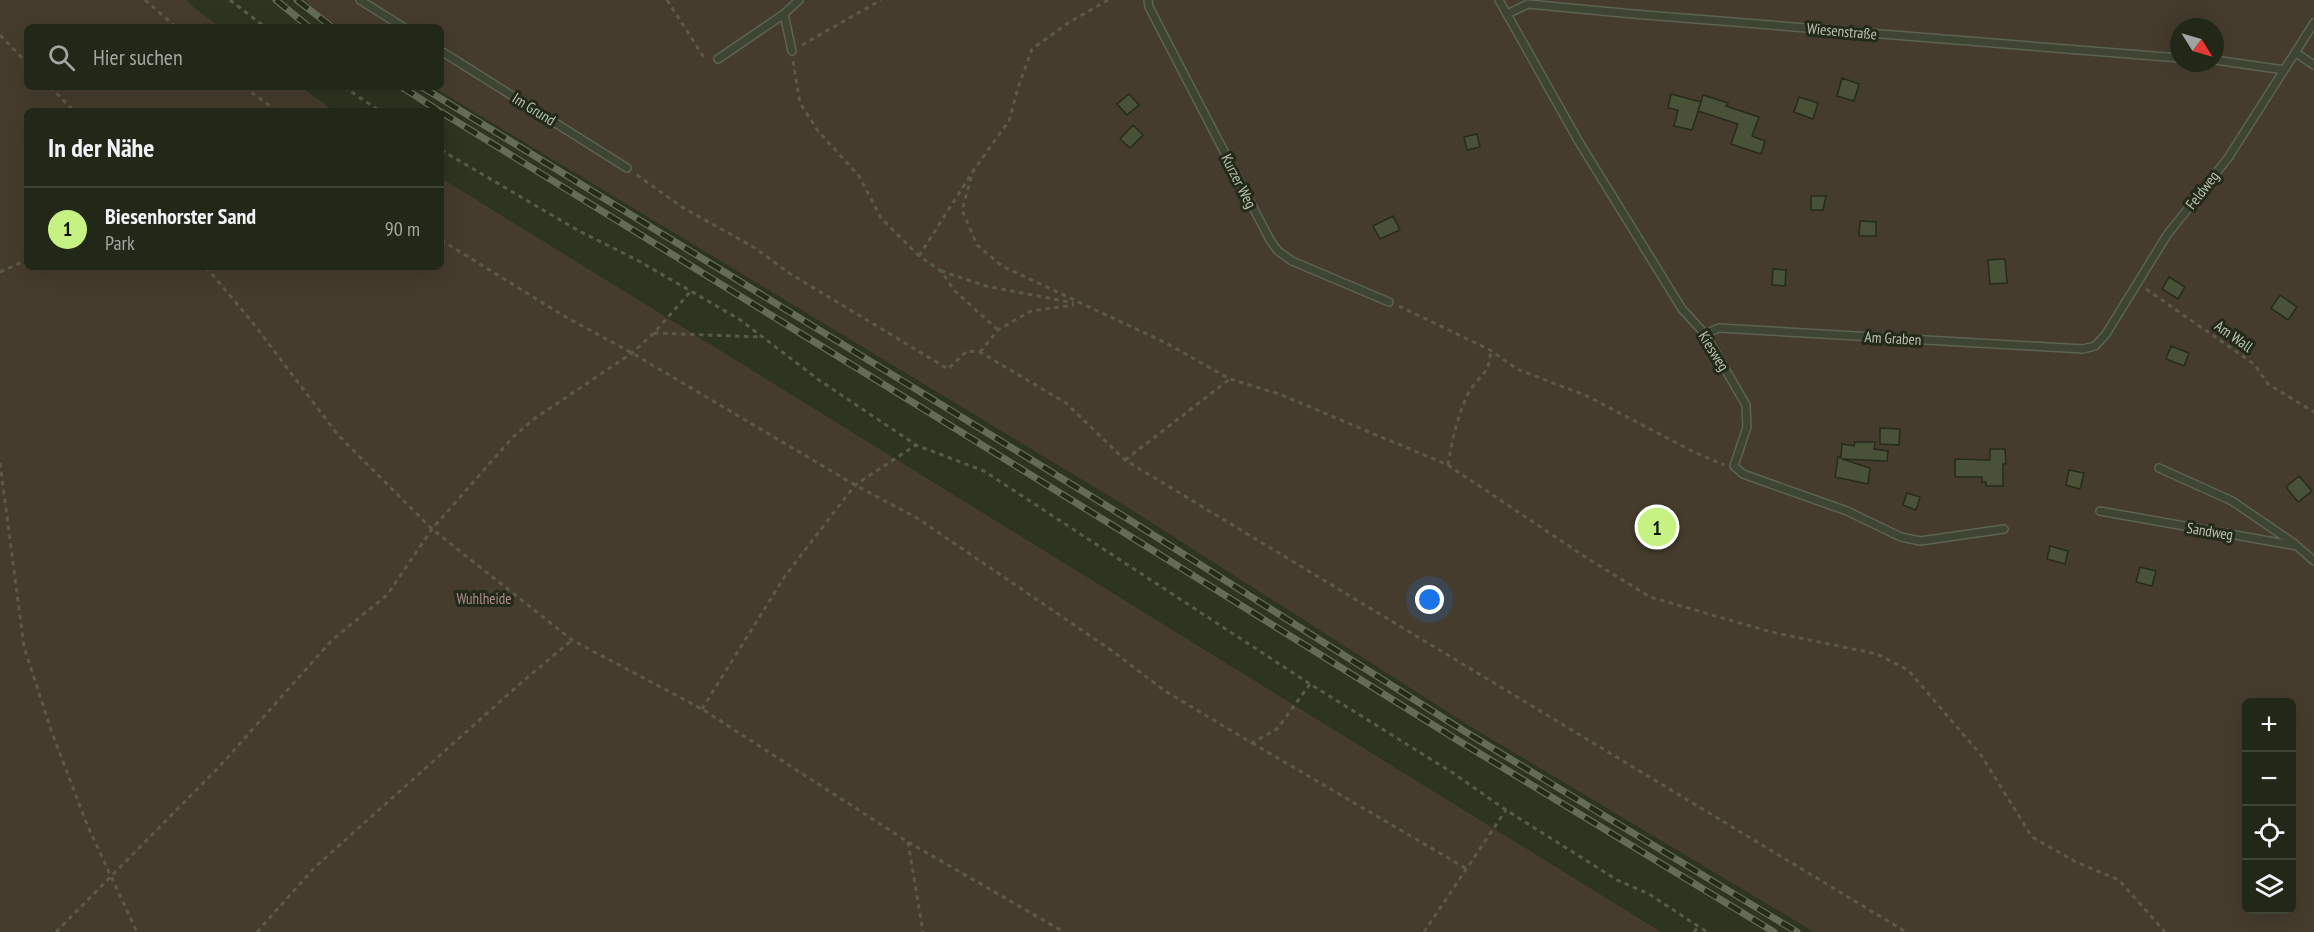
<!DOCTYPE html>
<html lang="de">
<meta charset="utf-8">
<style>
:root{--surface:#222818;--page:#2e3425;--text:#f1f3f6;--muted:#a2a6a2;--line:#3f4437;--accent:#c5f283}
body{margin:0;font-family:"PT Sans Narrow",sans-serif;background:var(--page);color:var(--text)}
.controls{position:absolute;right:18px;bottom:18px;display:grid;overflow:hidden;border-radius:9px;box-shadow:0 6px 24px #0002}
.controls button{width:54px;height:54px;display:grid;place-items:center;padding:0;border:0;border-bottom:2px solid var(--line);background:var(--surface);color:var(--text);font:30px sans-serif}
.compass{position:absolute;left:2170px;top:18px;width:54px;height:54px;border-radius:50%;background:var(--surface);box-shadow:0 6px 24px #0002;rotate:127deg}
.you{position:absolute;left:1430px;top:600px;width:21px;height:21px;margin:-15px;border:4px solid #fff;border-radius:50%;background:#1a73e8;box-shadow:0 0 0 9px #1a73e833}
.badge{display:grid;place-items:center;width:39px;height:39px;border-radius:50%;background:var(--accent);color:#111;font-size:20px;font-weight:700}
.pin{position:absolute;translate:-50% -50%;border:3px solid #fff;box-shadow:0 2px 6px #0006}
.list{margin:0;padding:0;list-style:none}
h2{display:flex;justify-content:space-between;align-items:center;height:78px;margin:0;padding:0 24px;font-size:26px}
h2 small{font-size:20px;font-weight:400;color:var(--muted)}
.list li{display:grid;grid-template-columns:39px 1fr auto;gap:18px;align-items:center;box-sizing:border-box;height:84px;padding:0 24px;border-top:2px solid var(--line)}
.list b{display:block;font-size:22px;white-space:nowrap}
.list p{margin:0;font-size:20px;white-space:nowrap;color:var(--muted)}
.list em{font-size:20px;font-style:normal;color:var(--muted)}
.icon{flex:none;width:33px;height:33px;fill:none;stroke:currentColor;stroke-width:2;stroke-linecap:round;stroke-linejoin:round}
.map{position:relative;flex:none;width:2314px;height:932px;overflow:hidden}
.search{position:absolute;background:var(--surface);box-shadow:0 6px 24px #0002;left:24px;top:24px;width:420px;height:66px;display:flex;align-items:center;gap:15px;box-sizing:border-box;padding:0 21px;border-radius:9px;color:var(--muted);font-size:22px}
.panel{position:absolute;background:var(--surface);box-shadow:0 6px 24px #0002;left:24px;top:108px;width:420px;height:162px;border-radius:9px}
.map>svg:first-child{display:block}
</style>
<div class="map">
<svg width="2314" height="932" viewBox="0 0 2314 932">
<rect width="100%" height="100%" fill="#2d3520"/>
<path fill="#453c2d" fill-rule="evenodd" d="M0,0H187L192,6L220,27H27V87H301L334,111H27V267H441V178L1661,932H0Z
M305,0H2314V932H1814L1468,725L1124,505L433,87H441V27H340L318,13ZM2179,27H2215V63H2179ZM2246,702H2292V910H2246Z"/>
<path fill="#495239" stroke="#252c1b" stroke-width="1.5" d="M1842,78L1859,84L1854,101L1837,96Z
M1129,94L1139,105L1127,115L1117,104Z
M1671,94L1701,102L1692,130L1674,126L1678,110L1668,108Z
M1703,95L1728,103L1726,106L1759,117L1752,136L1765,141L1761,154L1731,144L1738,124L1698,111Z
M1799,97L1818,103L1813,119L1794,112Z
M1133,125L1143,135L1130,148L1120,139Z
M1477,134L1480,147L1467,150L1464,137Z
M1811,196H1826L1823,210H1811Z
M1393,216L1400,230L1380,239L1373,226Z
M1860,221L1876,222V236H1859Z
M2005,259L2007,283L1990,284L1988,260Z
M1773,269L1786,270L1785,286L1772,285Z
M2169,277L2185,287L2178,299L2162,289Z
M2280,295L2297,307L2288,320L2271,308Z
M2171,346L2189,353L2184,366L2166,359Z
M1880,428L1900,429L1899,445L1880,444Z
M1855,442H1875L1874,449L1888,451L1887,461L1842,459L1870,468L1868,484L1835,477L1838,457L1841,458L1842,444L1854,446Z
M1990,449H2005L2006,464H2003V486H1986V482H1982V477H1955V459L1990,460Z
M2069,470L2084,473L2080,489L2066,485Z
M2299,476L2312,491L2298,502L2286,487Z
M1907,493L1920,497L1916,510L1903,505Z
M2050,546L2068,551L2065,564L2047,559Z
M2140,567L2156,571L2152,586L2136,582Z"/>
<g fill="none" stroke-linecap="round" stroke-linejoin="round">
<defs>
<path id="lane" d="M360,0L403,27
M1148,0L1149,7L1270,240L1278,251L1292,261L1389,302
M1499,0L1579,142L1682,309L1705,334L1746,405L1747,427L1734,466L1743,474L1847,511L1901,537L1920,541L2004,529
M1507,14L1528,4L1633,14L2179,58
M441,51L627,168
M792,51L784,14L799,0
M2296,53L2314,65
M718,59L784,14
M2215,60L2284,70
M1705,334L1719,328L2083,349L2095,346L2106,334L2167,235L2228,158L2314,23
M2159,468L2232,501L2295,544
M2100,511L2297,546L2314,561"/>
</defs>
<use href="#lane" stroke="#5c6351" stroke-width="10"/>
<path stroke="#5b5a48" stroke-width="3" stroke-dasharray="4.5 4.5" stroke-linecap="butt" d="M145,0L176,27
M230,0L265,27
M667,0L705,59
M1108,0L1068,23L1032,49L1018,88L1009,121L973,171L962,210L977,245L1002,266L1166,343L1230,379L1279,394L1448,465L1590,560L1650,597L1771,632L1877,654L1908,670L1981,755L2032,837L2076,862L2119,880L2165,932
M0,35L27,63
M802,45L881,0
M793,61L800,103L818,131L859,176L881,218L919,256L941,271L955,291L998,330
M50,87L74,111
M244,87L277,111
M344,87L380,111
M441,150L579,231L637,260L739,319L819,380L916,445L984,471L1310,684L1453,773L1506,810L1617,880L1649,894L1707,932
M637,175L682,207L755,248L789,273L948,369L967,351L980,352L1066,403L1125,460L1906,932
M441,240L564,316L632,353L855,485L917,518L1111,650L1165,691L1252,743L1277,729L1310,684
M919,256L970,176
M206,267L253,323L338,435L432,529L572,640L702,709L908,842L1064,932
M941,271L986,286L1074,303
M0,272L27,260
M2146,289L2254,364L2268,384L2314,412
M1399,306L1490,350L1517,369L1587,396L1694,452L1724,465
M654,333L761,337
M980,352L998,330L1031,311L1074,305
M1125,460L1230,379
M0,463L24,647L51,730L88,827L137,932
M1448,465C1452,441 1457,418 1467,396C1475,378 1492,374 1490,350
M702,709L785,576L855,485L916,445
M1252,743L1467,869
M908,842L923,932
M56,932L219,767L332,640L387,595L432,529L513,437L534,419L632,353L654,333L691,291
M257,932L316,866L522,682L572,640
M1424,932L1506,810
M1694,932L1698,927"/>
<use href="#lane" stroke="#3f4533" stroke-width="7"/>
<defs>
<path id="rail" d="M276,0L309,27
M297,0L332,27
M402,87L439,111
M422,87L1120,514L1464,731L1797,932
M441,112L1112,525L1459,741L1774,932"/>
</defs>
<use href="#rail" stroke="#646c55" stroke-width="7"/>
<use href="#rail" stroke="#232a19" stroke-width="4.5" stroke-dasharray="14" stroke-linecap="butt"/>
</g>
<g text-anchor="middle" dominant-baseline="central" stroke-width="6" stroke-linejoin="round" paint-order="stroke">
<g font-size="15" fill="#bac2ad" stroke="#232a19">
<text transform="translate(1842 31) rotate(5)">Wiesenstraße</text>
<text transform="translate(534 109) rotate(32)">Im Grund</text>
<text transform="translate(1239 181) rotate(63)">Kurzer Weg</text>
<text transform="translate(2202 190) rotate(-52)">Feldweg</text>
<text transform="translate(2234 336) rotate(35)">Am Wall</text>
<text transform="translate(1893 338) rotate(3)">Am Graben</text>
<text transform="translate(1714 351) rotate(58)">Kiesweg</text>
<text transform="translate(2210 531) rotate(9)">Sandweg</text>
</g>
<g font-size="15" fill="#ac8d8d" stroke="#232a19">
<text x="484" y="598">Wuhlheide</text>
</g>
</g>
</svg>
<div class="controls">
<button>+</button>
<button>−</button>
<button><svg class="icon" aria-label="locate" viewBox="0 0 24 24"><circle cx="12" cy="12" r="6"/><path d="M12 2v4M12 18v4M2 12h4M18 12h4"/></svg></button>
<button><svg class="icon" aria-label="layers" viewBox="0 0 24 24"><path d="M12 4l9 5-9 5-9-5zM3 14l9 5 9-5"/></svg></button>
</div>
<svg class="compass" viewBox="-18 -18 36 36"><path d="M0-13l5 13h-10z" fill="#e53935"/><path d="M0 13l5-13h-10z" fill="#a2a6a2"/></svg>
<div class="you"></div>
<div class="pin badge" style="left:1657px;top:527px">1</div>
<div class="search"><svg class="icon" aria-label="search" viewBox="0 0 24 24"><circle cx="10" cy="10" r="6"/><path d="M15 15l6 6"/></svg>Hier suchen</div>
<section class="panel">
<h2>In der Nähe<small></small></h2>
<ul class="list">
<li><span class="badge">1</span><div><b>Biesenhorster Sand</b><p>Park</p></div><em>90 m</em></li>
</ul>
</section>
</div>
